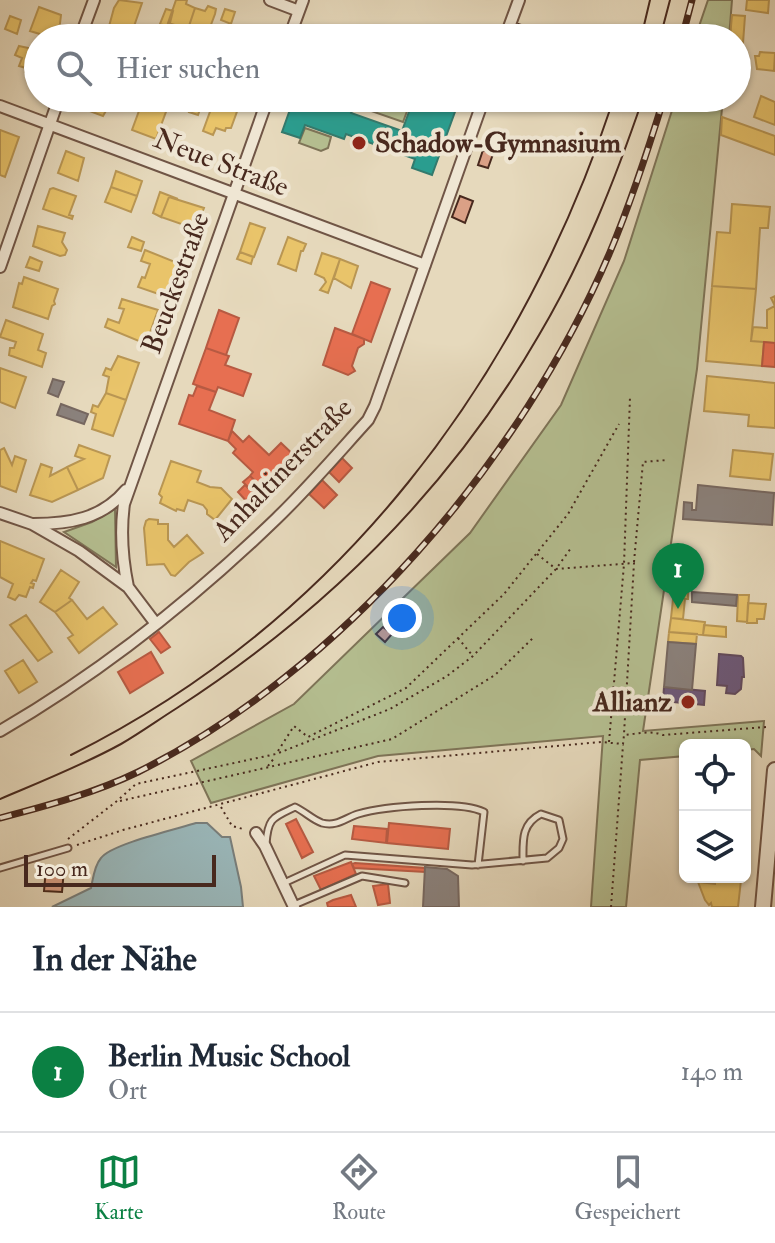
<!DOCTYPE html>
<html lang="de">
<meta charset="utf-8">
<style>
:root{--surface:#fff;--page:#f6f6f7;--text:#1f2937;--muted:#747a83;--line:#e0e1e3;--accent:#0b8043}
body{margin:0;font-family:"IM FELL Double Pica",serif;background:var(--page);color:var(--text)}
.controls{position:absolute;right:24px;bottom:24px;display:grid;overflow:hidden;border-radius:12px;box-shadow:0 2px 6px #0004}
.controls button{width:72px;height:72px;display:grid;place-items:center;padding:0;border:0;border-bottom:2px solid var(--line);background:var(--surface);color:var(--text);font:40px sans-serif}
.scale{position:absolute;left:24px;bottom:20px;width:192px;box-sizing:border-box;padding-left:8px;border:4px solid #48291e;border-top:0;font-size:22px;line-height:28px;white-space:nowrap;color:#48291e;-webkit-text-stroke:6px #efe6d3;paint-order:stroke}
.you{position:absolute;left:402px;top:618px;width:28px;height:28px;margin:-20px;border:6px solid #fff;border-radius:50%;background:#1a73e8;box-shadow:0 0 0 12px #1a73e833}
.badge{display:grid;place-items:center;width:52px;height:52px;border-radius:50%;background:var(--accent);color:#fff;font-size:26px;font-weight:700}
.pin{position:absolute;translate:-50% -66px;filter:drop-shadow(0 2px 4px #0008)}
.pin::after{content:'';position:absolute;top:42px;width:28px;height:24px;background:inherit;clip-path:polygon(0 0,100% 0,50% 100%)}
.list{margin:0;padding:0;list-style:none}
h2{display:flex;justify-content:space-between;align-items:center;height:104px;margin:0;padding:0 32px;font-size:34px}
h2 small{font-size:26px;font-weight:400;color:var(--muted)}
.list li{display:grid;grid-template-columns:52px 1fr auto;gap:24px;align-items:center;box-sizing:border-box;height:120px;padding:0 32px;border-top:2px solid var(--line)}
.list b{display:block;font-size:30px;white-space:nowrap}
.list p{margin:0;font-size:26px;white-space:nowrap;color:var(--muted)}
.list em{font-size:26px;font-style:normal;color:var(--muted)}
.icon{flex:none;width:44px;height:44px;fill:none;stroke:currentColor;stroke-width:2;stroke-linecap:round;stroke-linejoin:round}
.map{position:relative;flex:none;width:775px;height:907px;overflow:hidden}
.search{position:absolute;background:var(--surface);box-shadow:0 2px 6px #0004;left:24px;right:24px;top:24px;height:88px;display:flex;align-items:center;gap:20px;box-sizing:border-box;padding:0 28px;border-radius:44px;color:var(--muted);font-size:30px}
.sheet{height:224px;background:var(--surface)}
nav{display:flex;justify-content:space-around;align-items:center;box-sizing:border-box;height:112px;border-top:2px solid var(--line);background:var(--surface);font-size:22px;color:var(--muted)}
nav a{display:grid;justify-items:center;gap:4px}
nav .on{color:var(--accent)}
.map>svg:first-child{display:block}
</style>
<div class="map">
<svg width="775" height="907" viewBox="0 0 775 907">
<rect width="100%" height="100%" fill="#e6d9bc"/>
<filter id="stains"><feTurbulence type="fractalNoise" baseFrequency=".0025" numOctaves="4"/><feColorMatrix values="0 0 0 0 .2 0 0 0 0 .09 0 0 0 0 .02 0 0 0 .5 -.17"/></filter>
<radialGradient id="worn" r=".72"><stop offset=".6" stop-color="#630" stop-opacity="0"/><stop offset="1" stop-color="#630" stop-opacity=".3"/></radialGradient>
<path fill="#b5bf91" stroke="#7e7458" stroke-width="2" d="M708,0H732L729,38H695Z
M350,98H412L403,122L348,103Z
M676,98H723L697,369L643,731L764,721L761,756L754,749L745,750V745H685V756L640,760L626,907H591L603,736L378,756L211,803L191,761L294,704L470,533L561,405L624,261Z
M305,128L331,137L328,148L321,151L299,143Z
M115,509L116,567L64,532L92,522Z"/>
<path fill="#9ab8bb" stroke="#797f7c" stroke-width="2" d="M196,823H207L222,837H230L241,887L243,907H52L91,888C93,879 94,866 101,858C111,844 177,829 196,823Z"/>
<path fill="#e9c46a" stroke="#b99653" stroke-width="2" d="M119,0L142,3L130,38L108,30L114,8Z
M187,0L186,4L195,8L188,29L168,23L176,0Z
M747,0H769L768,13L746,10Z
M208,6L216,9L215,14L206,38H197L199,34L188,29L195,8L205,11Z
M39,7L61,15L59,32L55,30L53,38L30,31Z
M166,9L173,11L169,27L160,24Z
M225,9L235,12L231,24L221,20Z
M732,15L745,16L743,43L737,42V38H730Z
M10,16L21,20L17,34L5,29Z
M242,30H248L263,35L262,38H235Z
M737,42L743,43L738,85H737Z
M19,46L38,50V72L34,71L33,75L25,72L26,68L19,66L22,58L15,55Z
M760,52L775,53L774,71L757,69L755,56H759Z
M761,96L775,102V125L754,117Z
M85,98H109L111,102L103,116L84,109L87,101Z
M194,98H204L198,115L189,112Z
M215,98L239,106L231,128H226L225,131L216,128L213,135L203,131Z
M143,100L167,109L156,139L132,130Z
M722,117L775,136V155L721,135Z
M0,130L19,137L5,177L0,175Z
M66,151L84,158L78,181L58,173Z
M116,171L142,181L137,196L111,187Z
M111,187L137,196L131,212L105,202Z
M53,188L76,196L69,215L73,216L72,219L43,209L50,189Z
M160,192L178,199L169,197L161,217L153,213Z
M169,197L204,208L197,226L188,222L187,226L161,217Z
M732,204L770,207L768,228H760L756,289L712,286L717,232L730,233Z
M250,223L265,228L254,257L240,252Z
M38,226L65,233L62,242L67,250L65,255L60,256L33,246Z
M132,237L144,242L141,251L128,247Z
M288,237L306,244L303,251H301L296,271L278,264Z
M145,250L185,266L173,299L138,287L142,277L145,278L150,264L141,261Z
M240,252L253,257L251,264L237,259Z
M322,253L340,259L328,293L320,290L326,282L324,278L315,274Z
M30,257L42,262L39,271L26,267Z
M340,259L358,266L351,288L334,278Z
M24,277L58,289L54,301L55,304L52,306L48,319L13,307L19,283L22,284Z
M712,286L756,289L751,341L764,342L762,366L706,361Z
M775,296V343L751,341L753,327L767,328V310L775,306L771,298Z
M122,299L158,310L146,344L105,327L108,319L119,323L124,309L119,308Z
M6,320L43,334L38,350L46,353L42,367L9,355L10,348H14L16,342L0,337Z
M118,356L139,363L126,400L106,393L109,377L103,375L106,368L111,370Z
M0,368L26,377L15,408L0,402Z
M707,376L775,383V428L748,426L749,415L704,411Z
M106,393L126,400L113,436L92,429L96,414L91,412L93,405L98,407Z
M79,445L110,456L103,478L78,490L67,467L84,459L75,456Z
M4,448L12,465L15,456L26,460L16,492L0,486V450Z
M733,450L773,454L770,480L730,476Z
M171,461L201,471L197,482L210,487L221,488L232,499L215,520L207,514V510L203,505L188,500L184,511L177,509L176,511L160,503L162,497L159,494Z
M41,464L52,468L50,476L67,467L78,490L52,502L30,495Z
M149,519L158,520V524H168V540L174,547L187,535L203,553L189,562L175,576L171,575L164,564L147,565L144,528L146,521Z
M0,541L44,559L36,581L33,580L31,583L34,584L33,588L30,587L26,597L19,595L15,600L8,597L13,584L0,577Z
M61,570L79,582L69,598L72,600L55,612L40,602Z
M674,590L688,591V599H685L683,619L671,618Z
M738,595H749L747,622L737,621Z
M72,600L87,619L103,607L117,624L79,653L68,638L73,635L55,612Z
M748,603L766,604L764,619H757V623H747Z
M26,615L52,652L38,661L10,625Z
M671,618L705,622L703,635L669,632Z
M704,625L726,627V637L703,635Z
M669,632L697,634L696,644L668,642Z
M23,660L37,682L19,693L5,671Z
M715,878L741,880L738,907H712L711,903L709,905L705,900L698,882L715,884Z"/>
<path fill="#e76f51" stroke="#b75a42" stroke-width="2" d="M371,282L390,289L371,342L352,334Z
M219,310L239,318L226,355L206,348Z
M335,328L364,339V344L358,348L352,366L355,371L348,375L323,365Z
M764,342L775,343V367L762,366Z
M206,348L229,356L225,365L251,374L243,396L218,387L216,392L193,384Z
M197,386L216,392L209,410L235,420L228,441L179,424L189,395L193,396Z
M232,431L243,442L249,436L269,455L281,443L298,459L267,492L250,476L253,472L233,453L236,449L228,441Z
M342,458L352,468L339,482L329,472Z
M250,476L266,491L259,498L243,482Z
M322,480L337,495L324,508L309,494Z
M245,485L257,496L249,504L238,492Z
M159,632L170,647L161,653L150,639Z
M151,652L163,673L130,693L118,672Z
M296,819L313,852L302,858L286,824Z
M389,823L450,829L448,849L387,843Z
M354,826L387,829L386,843L352,839Z
M351,862L356,874L321,890L314,876Z
M355,863L425,868V872L354,868L352,864Z
M388,884L390,903L378,905L373,886Z
M351,895L356,907H328L327,903L333,900Z"/>
<path fill="#6d597a" stroke="#624b5e" stroke-width="2" d="M719,654L741,656L743,658L744,677H742L741,689L735,694L726,693L727,686L717,685Z
M664,687L705,691L704,705L663,701Z"/>
<path fill="#2a9d8f" stroke="#337a6d" stroke-width="2" d="M299,98H344L343,102L354,106L351,113L402,131L414,98H460L432,175L412,168L415,159L346,134L344,139L305,125L300,138L282,132L292,104L296,105Z"/>
<path fill="#8a817c" stroke="#766760" stroke-width="2" d="M53,379L64,382L58,397L48,393Z
M61,404L88,414L84,424L57,415Z
M698,485L774,493L772,525L683,519L684,502L692,503V510H696Z
M692,592L737,595L736,606L692,602Z
M668,642L696,644L692,690L664,687Z
M425,867L447,869L458,876L459,907H423Z"/>
<path fill="#daa086" stroke="#48291e" stroke-width="2" d="M518,24L534,29L531,38H513Z
M483,150L493,154L488,168L478,165Z
M460,196L473,201L465,223L452,217Z
M383,627L392,634L385,642L376,634Z
M46,868L64,869L62,892L44,891Z"/>
<g fill="none" stroke-linecap="round" stroke-linejoin="round">
<defs>
<path id="service" d="M266,844C268,818 272,818 295,807C304,811 313,820 322,823C337,827 345,818 358,814C385,806 459,800 484,812L478,865
M0,868L68,848
M284,883L345,855L472,865L547,858L559,848L563,839L559,820L541,814C521,824 523,841 523,861
M294,905L362,876L405,883"/>
<path id="minor" d="M270,0L299,11
M80,38L94,0
M289,38L303,0
M505,38L519,0
M0,106L425,265
M0,267L59,98
M0,513L32,524L79,551L128,587L156,624
M33,524C69,524 102,519 126,490
M128,587C122,558 120,533 124,504L268,98
M0,731C100,673 193,599 276,519C309,487 338,453 368,420L375,406L484,98
M256,833L265,846L294,907"/>
<path id="tertiary" d="M763,907L775,770"/>
</defs>
<use href="#service" stroke="#705546" stroke-width="9"/>
<use href="#minor" stroke="#705546" stroke-width="14"/>
<use href="#tertiary" stroke="#705546" stroke-width="18"/>
<path stroke="#48291e" stroke-width="2" stroke-dasharray="2 4" stroke-linecap="butt" d="M537,554L556,569L634,563L624,734
M634,562L643,462L667,460
M458,638L472,655
M609,742L624,564L630,397
M278,751L294,726L308,737L406,688L504,594L568,514L619,424
M268,766L275,757
M120,801L392,739L495,675L534,637
M221,807L232,826L243,829
M68,839L117,801L136,784L276,754L390,709L447,676L473,656L556,569L571,548
M77,845L123,830L378,762L601,742L623,744L624,735C637,734 650,730 663,735L766,727
M611,907L623,745"/>
<use href="#service" stroke="#efe6d3" stroke-width="5"/>
<use href="#minor" stroke="#efe6d3" stroke-width="10"/>
<use href="#tertiary" stroke="#efe6d3" stroke-width="14"/>
<path stroke="#48291e" stroke-width="2" d="M641,38L650,0
M660,38L670,0
M71,755C341,620 520,381 614,98
M0,799C40,782 83,765 121,744C140,733 158,720 177,708C325,612 450,489 539,335C583,261 615,180 643,98"/>
<defs>
<path id="rail" d="M682,38L692,0
M0,818C46,806 95,793 138,772C342,670 521,461 610,252C631,202 648,150 664,98"/>
</defs>
<use href="#rail" stroke="#48291e" stroke-width="7"/>
<use href="#rail" stroke="#efe6d3" stroke-width="4" stroke-dasharray="12" stroke-linecap="butt"/>
</g>
<g fill="#8f2418" stroke="#efe6d3" stroke-width="3">
<circle cx="359" cy="143" r="8"/>
<circle cx="688" cy="702" r="8"/>
</g>
<g text-anchor="middle" dominant-baseline="central" stroke-width="8" stroke-linejoin="round" paint-order="stroke">
<g font-size="28" font-weight="bold" fill="#48291e" stroke="#efe6d3" text-anchor="start">
<text x="375" y="143">Schadow-Gymnasium</text>
<text x="672" y="702" text-anchor="end">Allianz</text>
</g>
<g font-size="28" fill="#48291e" stroke="#efe6d3">
<text transform="translate(221 163) rotate(21)">Neue Straße</text>
<text transform="translate(176 283) rotate(-70)">Beuckestraße</text>
<text transform="translate(283 470) rotate(-46)">Anhaltinerstraße</text>
</g>
</g>
<rect width="100%" height="100%" filter="url(#stains)"/>
<rect width="100%" height="100%" fill="url(#worn)"/>
</svg>
<div class="controls">
<button><svg class="icon" aria-label="locate" viewBox="0 0 24 24"><circle cx="12" cy="12" r="6"/><path d="M12 2v4M12 18v4M2 12h4M18 12h4"/></svg></button>
<button><svg class="icon" aria-label="layers" viewBox="0 0 24 24"><path d="M12 4l9 5-9 5-9-5zM3 14l9 5 9-5"/></svg></button>
</div>
<div class="scale">100 m</div>
<div class="you"></div>
<div class="pin badge" style="left:678px;top:609px">1</div>
<div class="search"><svg class="icon" aria-label="search" viewBox="0 0 24 24"><circle cx="10" cy="10" r="6"/><path d="M15 15l6 6"/></svg>Hier suchen</div>
</div>
<section class="sheet">
<h2>In der Nähe<small></small></h2>
<ul class="list">
<li><span class="badge">1</span><div><b>Berlin Music School</b><p>Ort</p></div><em>140 m</em></li>
</ul>
</section>
<nav>
<a class="on"><svg class="icon" aria-label="map" viewBox="0 0 24 24"><path d="M3 6l6-2 6 2 6-2v14l-6 2-6-2-6 2zM9 4v14M15 6v14"/></svg>Karte</a>
<a><svg class="icon" aria-label="directions" viewBox="0 0 24 24"><path d="M12 3l9 9-9 9-9-9zM9 14v-3h6M13 9l2 2-2 2"/></svg>Route</a>
<a><svg class="icon" aria-label="saved" viewBox="0 0 24 24"><path d="M7 4h10v16l-5-4-5 4z"/></svg>Gespeichert</a>
</nav>
